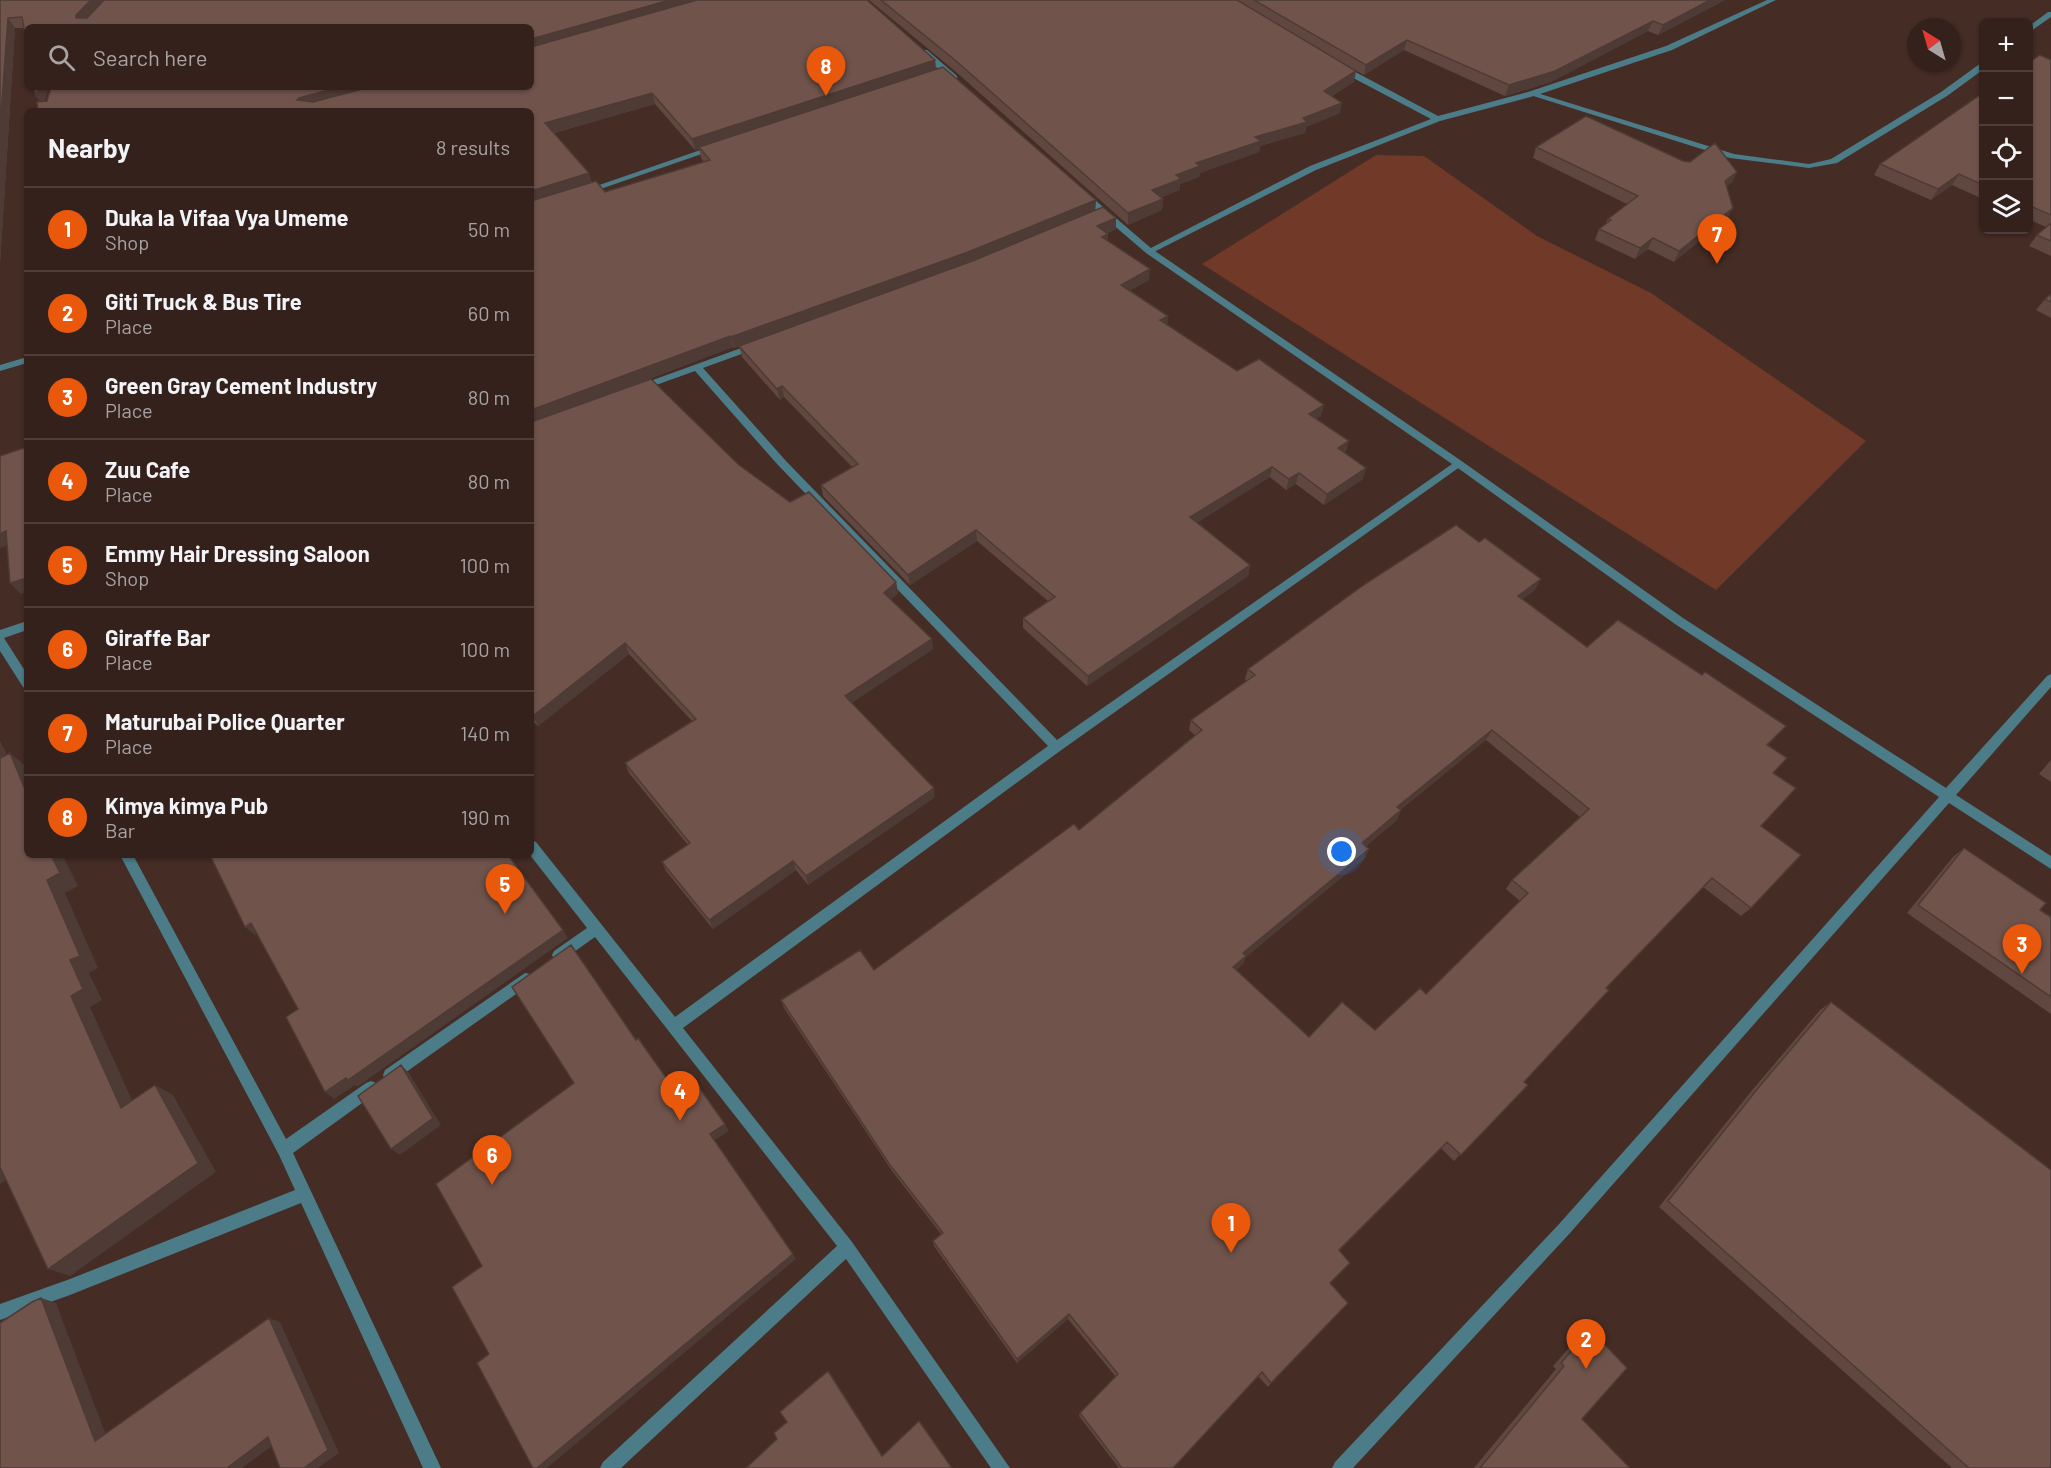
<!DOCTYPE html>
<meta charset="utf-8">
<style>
:root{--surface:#34211c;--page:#3c2925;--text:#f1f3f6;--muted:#a9a3a3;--line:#4e3e3b;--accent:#ea580c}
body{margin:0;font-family:Barlow,sans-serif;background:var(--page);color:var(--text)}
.controls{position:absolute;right:18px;top:18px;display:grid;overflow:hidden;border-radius:9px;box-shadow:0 2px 4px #0004}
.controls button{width:54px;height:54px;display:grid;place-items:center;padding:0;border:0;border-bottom:2px solid var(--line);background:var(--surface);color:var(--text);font:30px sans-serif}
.compass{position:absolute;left:1907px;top:18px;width:54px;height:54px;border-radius:50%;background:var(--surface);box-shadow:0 2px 4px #0004;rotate:323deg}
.you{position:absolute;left:1342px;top:852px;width:21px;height:21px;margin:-15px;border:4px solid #fff;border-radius:50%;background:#1a73e8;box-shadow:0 0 0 9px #1a73e833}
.badge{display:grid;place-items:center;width:39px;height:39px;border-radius:50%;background:var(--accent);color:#fff;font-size:20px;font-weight:700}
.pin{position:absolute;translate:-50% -50px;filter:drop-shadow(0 2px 3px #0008)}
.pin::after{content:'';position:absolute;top:32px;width:21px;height:18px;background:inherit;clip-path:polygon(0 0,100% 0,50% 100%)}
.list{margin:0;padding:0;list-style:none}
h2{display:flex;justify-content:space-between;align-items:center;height:78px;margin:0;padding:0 24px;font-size:26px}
h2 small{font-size:20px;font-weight:400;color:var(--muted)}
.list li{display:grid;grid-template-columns:39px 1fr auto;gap:18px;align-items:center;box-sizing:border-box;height:84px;padding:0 24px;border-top:2px solid var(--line)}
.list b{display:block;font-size:22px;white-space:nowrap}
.list p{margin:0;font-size:20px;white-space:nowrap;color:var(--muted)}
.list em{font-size:20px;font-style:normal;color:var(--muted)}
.icon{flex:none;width:33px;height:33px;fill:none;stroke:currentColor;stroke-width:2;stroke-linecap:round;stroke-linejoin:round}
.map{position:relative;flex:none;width:2051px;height:1468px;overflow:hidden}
.search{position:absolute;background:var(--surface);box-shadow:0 2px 4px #0004;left:24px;top:24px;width:510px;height:66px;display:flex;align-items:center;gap:15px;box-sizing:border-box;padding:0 21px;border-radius:9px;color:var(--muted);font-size:22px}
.panel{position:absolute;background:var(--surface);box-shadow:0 2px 4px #0004;left:24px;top:108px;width:510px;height:750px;border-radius:9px}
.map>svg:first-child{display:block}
</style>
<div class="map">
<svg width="2051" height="1468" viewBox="0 0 2051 1468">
<rect width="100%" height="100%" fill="#452c25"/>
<path fill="#713928" d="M1376,155L1424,156L1537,236L1651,293L1866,441L1716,590L1202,264Z"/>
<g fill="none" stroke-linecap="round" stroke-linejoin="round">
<path fill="#4b7c87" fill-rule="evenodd" d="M2048,12H2051V17L2028,33V27Z
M921,50H927L957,76V80H951L921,54Z
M1981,63H1984V69L1947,96L1837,163L1809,168L1730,158L1527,94L1534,92L1734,154L1809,164L1831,159L1941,92Z
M1082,194H1088L1152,249L1463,462L1683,618L1946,788L2047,676L2051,674V687L1956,795L2051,856V869L1949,803L1570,1233L1353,1468H1332L1335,1462L1560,1223L1939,797L1675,624L1455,466L1146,253L1082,198Z"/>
<path fill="#4b7c87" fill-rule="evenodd" d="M1767,0H1776L1672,50L1534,96L1440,121L1316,170L1152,253L1145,251L1310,166L1431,119L1340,71V67H1346L1438,116L1528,92L1666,46Z
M712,146L719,148L589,193L582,191Z
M755,343L760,346L758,348L703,368L786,461L1057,740L1455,462H1463L1464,464L1060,751L683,1028L852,1242L1010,1468H991L846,1259L621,1468H600L603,1462L837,1246L595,937L564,959L559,961L554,959L552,955L554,951L587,928L530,855L531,840L536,842L675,1017L1048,746L778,465L695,371L645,389H639L637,387L639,385Z
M27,357V363L0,371V365Z
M27,621V630L4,638L27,674V689L23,687L0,651V630Z
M120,855H133L286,1139L366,1083L371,1081L376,1083L378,1088L376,1093L293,1153L441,1468H423L301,1203L70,1295L0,1320V1304L70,1279L295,1190L279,1155Z
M525,973L530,974L532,979L530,984L395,1080L390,1082L385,1080L383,1075L385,1070Z"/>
</g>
<path fill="#604841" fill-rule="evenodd" d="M0,0L935,60L936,69L1096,200L1095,210L1116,229L1107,233L1108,241L1149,280L1130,290L1168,316L1167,325L1237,371L1321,416L1316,419L1346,452L1344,453L1363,479L1324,505L1296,484L1286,490L1270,477L1197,522L1250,565L1248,576L1087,686L1023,628V618L1048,601L977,541L910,585L823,496L821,485L852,467L784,397L780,400L742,357L739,346L734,348L733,347L604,396L739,465L896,582L898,593L890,600L933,649L851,703L935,797L808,885L796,870L713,929L666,871L662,862L688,845L629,773L625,763L692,721L629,654L538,726L531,720V111L45,101L531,87L24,28H15L0,264ZM655,104L695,150L699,149L701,158L704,162L605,192L592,182L554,133Z
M869,0H1725L1658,35L1648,31L1551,82L1505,96L1404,50L1364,75L1327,54L1354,82L1332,96L1340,113L1306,127L1305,133L1260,146L1259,152L1200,173L1199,177L1180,184V190L1161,197L1163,199L1162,210L1128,225L955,71Z
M2051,60V256L2029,246L2037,235L2046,227L2028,219V63Z
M1983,93V199L1952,185L1931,200L1874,175L1880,164Z
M1536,147L1683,161L1737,172L1732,182L1726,187L1733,208L1727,218L1674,262L1648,249L1635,259L1595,240L1599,229L1605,225L1608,219L1627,204L1533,158Z
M2051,294V318L2036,310L2045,299Z
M1535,590L1522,599L1587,647L1702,675L1786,726L1768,745L1773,773L1761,826L1751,908L1741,916L1703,887L1606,988L1524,1082L1528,1085L1454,1161L1441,1148L1339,1251L1330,1283L1271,1383L1268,1387L1258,1376L1173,1468H1119L1079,1416L1080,1413L1116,1377L1068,1319L1017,1363L934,1246L933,1241L941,1234L892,1171L784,1008L781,1000L874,970L1079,830L1195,735L1189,730L1191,720L1247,681L1245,679L1248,669ZM1486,740L1580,817L1512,880L1506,889L1520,901L1426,994L1375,1030L1309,1037L1236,970L1243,964L1246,957L1365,858L1369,849L1366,846L1397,820L1401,810H1400Z
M2051,760V782L2039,774Z
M1964,848L2040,910L2051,917V1014L1907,913L1953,857Z
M1831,1002L2051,1468H1952L1659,1207L1749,1094L1820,1010Z
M1590,1329L1582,1419L1630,1468H1474L1556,1369L1553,1366L1582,1333Z"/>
<path fill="#4e3b35" d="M91,0H108L82,25L76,18V15Z
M670,0H700L531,50V39Z
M1710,0H1725L1658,35L1663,25Z
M8,18L15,28L0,264V129Z
M1653,21L1648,31L1551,82L1505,96L1509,85Z
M1407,40L1404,50L1364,75L1366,65Z
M935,60L936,71L699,147V149L695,150L692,139Z
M1356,71L1354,82L1322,102L1324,91Z
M39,87H49L43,107L36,96Z
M340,87H385L303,111L297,100L299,98Z
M652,93L655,104L549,134L545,123Z
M1342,103L1340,113L1306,127L1305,133L1260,146L1259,152L1200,173L1199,177L1180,184V190L1151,202L1152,190L1196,163L1255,137Z
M1737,172L1732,182L1719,192L1725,181Z
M589,173L592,184L531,204V191Z
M1959,174L1952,185L1931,200L1938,189Z
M1163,199L1162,210L1128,225V213Z
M1096,200L1095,211L968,263L734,348L731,337Z
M1733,208L1727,218L1674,262L1679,251Z
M1116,218V229L1096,237L1097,226Z
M1108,234V245L1102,237Z
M1653,238L1648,249L1635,259L1640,248Z
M1150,269L1149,280L1120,296L1121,285Z
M1168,316L1167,327L1160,320Z
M730,336L733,347L531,423V410Z
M782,386L784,397L780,400L777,389Z
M1324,405L1321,416L1306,425L1309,414Z
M1349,441L1346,452L1335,459L1338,448Z
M1272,467L1270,477L1189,528L1190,517Z
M1366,468L1363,479L1324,505L1327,494Z
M1299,473L1296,484L1286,490L1289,479Z
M976,530L977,541L910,585L908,575Z
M6,531L16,542L0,548V534Z
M1250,565L1248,576L1087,686L1088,676Z
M27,578V592L21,594L10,583Z
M1541,579L1535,590L1513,607L1518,596Z
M896,582L898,593L885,604L884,593Z
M932,639L933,649L847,706L845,696Z
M625,643L629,654L538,726L533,716Z
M1492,730L1486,740L1392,816L1397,807Z
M0,741L17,773L0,760Z
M10,753L27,767V794Z
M934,788L935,797L808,885L806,876Z
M1401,810L1397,820L1358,852L1362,843Z
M1369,849L1365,858L1246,957L1243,964L1230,975L1233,967L1243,953Z
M51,855H65L63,856L78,886L65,893L98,968L89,973L102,1000L90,1007L140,1118L121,1108L71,996L70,960L47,880Z
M508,855H516L510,859Z
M793,861L796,870L713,929L709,920Z
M251,923L261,931L255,935L245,927Z
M563,930L568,938L357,1087L355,1085L334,1099L325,1092Z
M401,1065L409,1073L441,1125L400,1155L391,1149Z
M155,1085L173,1095L216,1172L70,1276L48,1269Z
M725,1124L729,1131L714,1141L710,1134Z
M0,1164L19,1172L0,1184Z
M793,1254L796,1259L547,1468H537Z
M41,1298L56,1303L109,1443L95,1441Z
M1069,1314L1068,1319L1017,1363V1359Z
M269,1318L280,1322L339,1453L318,1468H304Z
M828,1371L831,1374L884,1458L882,1456Z
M268,1437L280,1440L242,1468H227Z"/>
<path fill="#70544c" stroke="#4e3b35" stroke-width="1.5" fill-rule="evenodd" d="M0,0H91L76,15V18H87L104,0H670L531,39V27H27V44L22,17L8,18L0,129Z
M697,0H867L935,60L692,139L652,93L545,123L589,173L531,191V111H38L37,102L47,101L51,87H340L299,98L297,100L313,102L370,87H531V47Z
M881,0H1237L1356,71L1324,91L1342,103L1303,118L1307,122L1255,137L1261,141L1196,163L1200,166L1176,175L1181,179L1152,190L1163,199L1128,213L955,60Z
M1254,0H1710L1663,25L1653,21L1555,71L1509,85L1407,40L1366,65Z
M2040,55L2051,60V215L2028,205V63Z
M943,67L1096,200L968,252L731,337L730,336L531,410V201L596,181L605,192L710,160L699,147Z
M34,87H39L36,96Z
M1983,93V185L1959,174L1938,189L1880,164Z
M1586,116L1683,161L1690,162L1715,143L1737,172L1725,181L1733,208L1679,251L1653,238L1640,248L1599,229L1611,220L1608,219L1638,196L1536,147Z
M1103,207L1116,218L1097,226L1108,234L1102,237L1150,269L1121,285L1168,316L1160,320L1237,371L1259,359L1324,405L1309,414L1349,441L1338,448L1366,468L1327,494L1299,473L1289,479L1272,467L1190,517L1250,565L1088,676L1023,618L1055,597L976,530L908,575L821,485L858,464L782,386L777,389L739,346L975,260Z
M2051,223V241L2037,235Z
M2051,294V302L2045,299Z
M651,379L739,465L790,502L809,492L896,582L884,593L932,639L845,696L934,788L806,876L793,861L709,920L662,862L690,843L625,763L696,719L625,643L533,716L531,714V422Z
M27,447V578L10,583L6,531L0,534V456Z
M1456,525L1479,542L1485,538L1541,579L1518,596L1587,647L1618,620L1702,675L1705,672L1786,726L1767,745L1787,758L1773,773L1796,788L1761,826L1801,855L1751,908L1712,878L1606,988L1609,990L1524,1082L1528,1085L1461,1155L1447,1142L1339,1250L1350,1263L1330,1283L1348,1303L1271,1383L1262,1372L1173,1468H1122L1080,1413L1118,1374L1069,1314L1017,1359L933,1241L943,1233L890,1165L781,1000L860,950L874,970L1074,824L1079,830L1202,730L1191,720L1255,675L1248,669L1365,584ZM1492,730L1589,809L1512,880L1528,893L1426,994L1420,988L1375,1030L1342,1002L1309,1037L1233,967L1246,956L1243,953L1369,849L1362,843L1401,810L1397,807Z
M10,753L27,794V855H51L60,873L47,880L80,956L70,960L83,989L71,996L121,1108L155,1085L198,1163L48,1269L0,1167V758Z
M1964,848L2046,903L2040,910L2051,917V997L1918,905Z
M210,855H508L563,930L348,1080L346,1078L325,1092L286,1017L298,1009L251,923L245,927Z
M571,945L636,1040L638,1038L679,1096L696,1083L725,1124L710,1134L793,1254L537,1468H533L477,1363L489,1354L452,1287L482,1266L436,1184L574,1083L512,987Z
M1831,1002L2051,1170V1468H1969L1668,1201L1759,1087Z
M401,1065L433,1118L391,1149L358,1096Z
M41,1298L95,1441L269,1318L328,1450L304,1468H280L268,1437L227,1468H0V1323L32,1302Z
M1590,1329L1627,1368L1582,1419L1630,1468H1480L1564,1366L1561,1363Z
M828,1371L882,1456L919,1421L952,1468H746L777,1439L774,1433L787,1422L780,1412Z"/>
</svg>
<div class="controls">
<button>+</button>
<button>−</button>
<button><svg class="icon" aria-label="locate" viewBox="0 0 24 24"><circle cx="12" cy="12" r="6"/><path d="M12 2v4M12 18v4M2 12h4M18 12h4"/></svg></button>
<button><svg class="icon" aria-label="layers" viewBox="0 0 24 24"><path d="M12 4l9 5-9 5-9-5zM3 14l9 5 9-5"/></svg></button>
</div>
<svg class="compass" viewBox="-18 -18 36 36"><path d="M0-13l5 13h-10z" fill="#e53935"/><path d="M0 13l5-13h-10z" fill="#a9a3a3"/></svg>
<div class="you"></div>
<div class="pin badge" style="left:1231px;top:1253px">1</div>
<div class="pin badge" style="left:1586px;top:1369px">2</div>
<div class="pin badge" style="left:2022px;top:974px">3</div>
<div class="pin badge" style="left:680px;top:1121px">4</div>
<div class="pin badge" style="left:505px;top:914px">5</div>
<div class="pin badge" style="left:492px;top:1185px">6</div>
<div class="pin badge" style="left:1717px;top:264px">7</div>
<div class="pin badge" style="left:826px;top:96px">8</div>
<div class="search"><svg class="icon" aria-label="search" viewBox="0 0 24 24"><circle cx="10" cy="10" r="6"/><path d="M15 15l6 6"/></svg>Search here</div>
<section class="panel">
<h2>Nearby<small>8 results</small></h2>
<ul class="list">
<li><span class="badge">1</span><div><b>Duka la Vifaa Vya Umeme</b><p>Shop</p></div><em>50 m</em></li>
<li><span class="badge">2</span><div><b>Giti Truck &amp; Bus Tire</b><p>Place</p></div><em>60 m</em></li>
<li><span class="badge">3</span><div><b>Green Gray Cement Industry</b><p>Place</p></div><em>80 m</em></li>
<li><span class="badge">4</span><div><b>Zuu Cafe</b><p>Place</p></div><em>80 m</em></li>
<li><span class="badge">5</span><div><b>Emmy Hair Dressing Saloon</b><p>Shop</p></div><em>100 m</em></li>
<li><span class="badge">6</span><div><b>Giraffe Bar</b><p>Place</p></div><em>100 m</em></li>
<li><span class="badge">7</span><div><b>Maturubai Police Quarter</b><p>Place</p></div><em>140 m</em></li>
<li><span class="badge">8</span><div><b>Kimya kimya Pub</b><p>Bar</p></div><em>190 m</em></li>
</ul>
</section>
</div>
